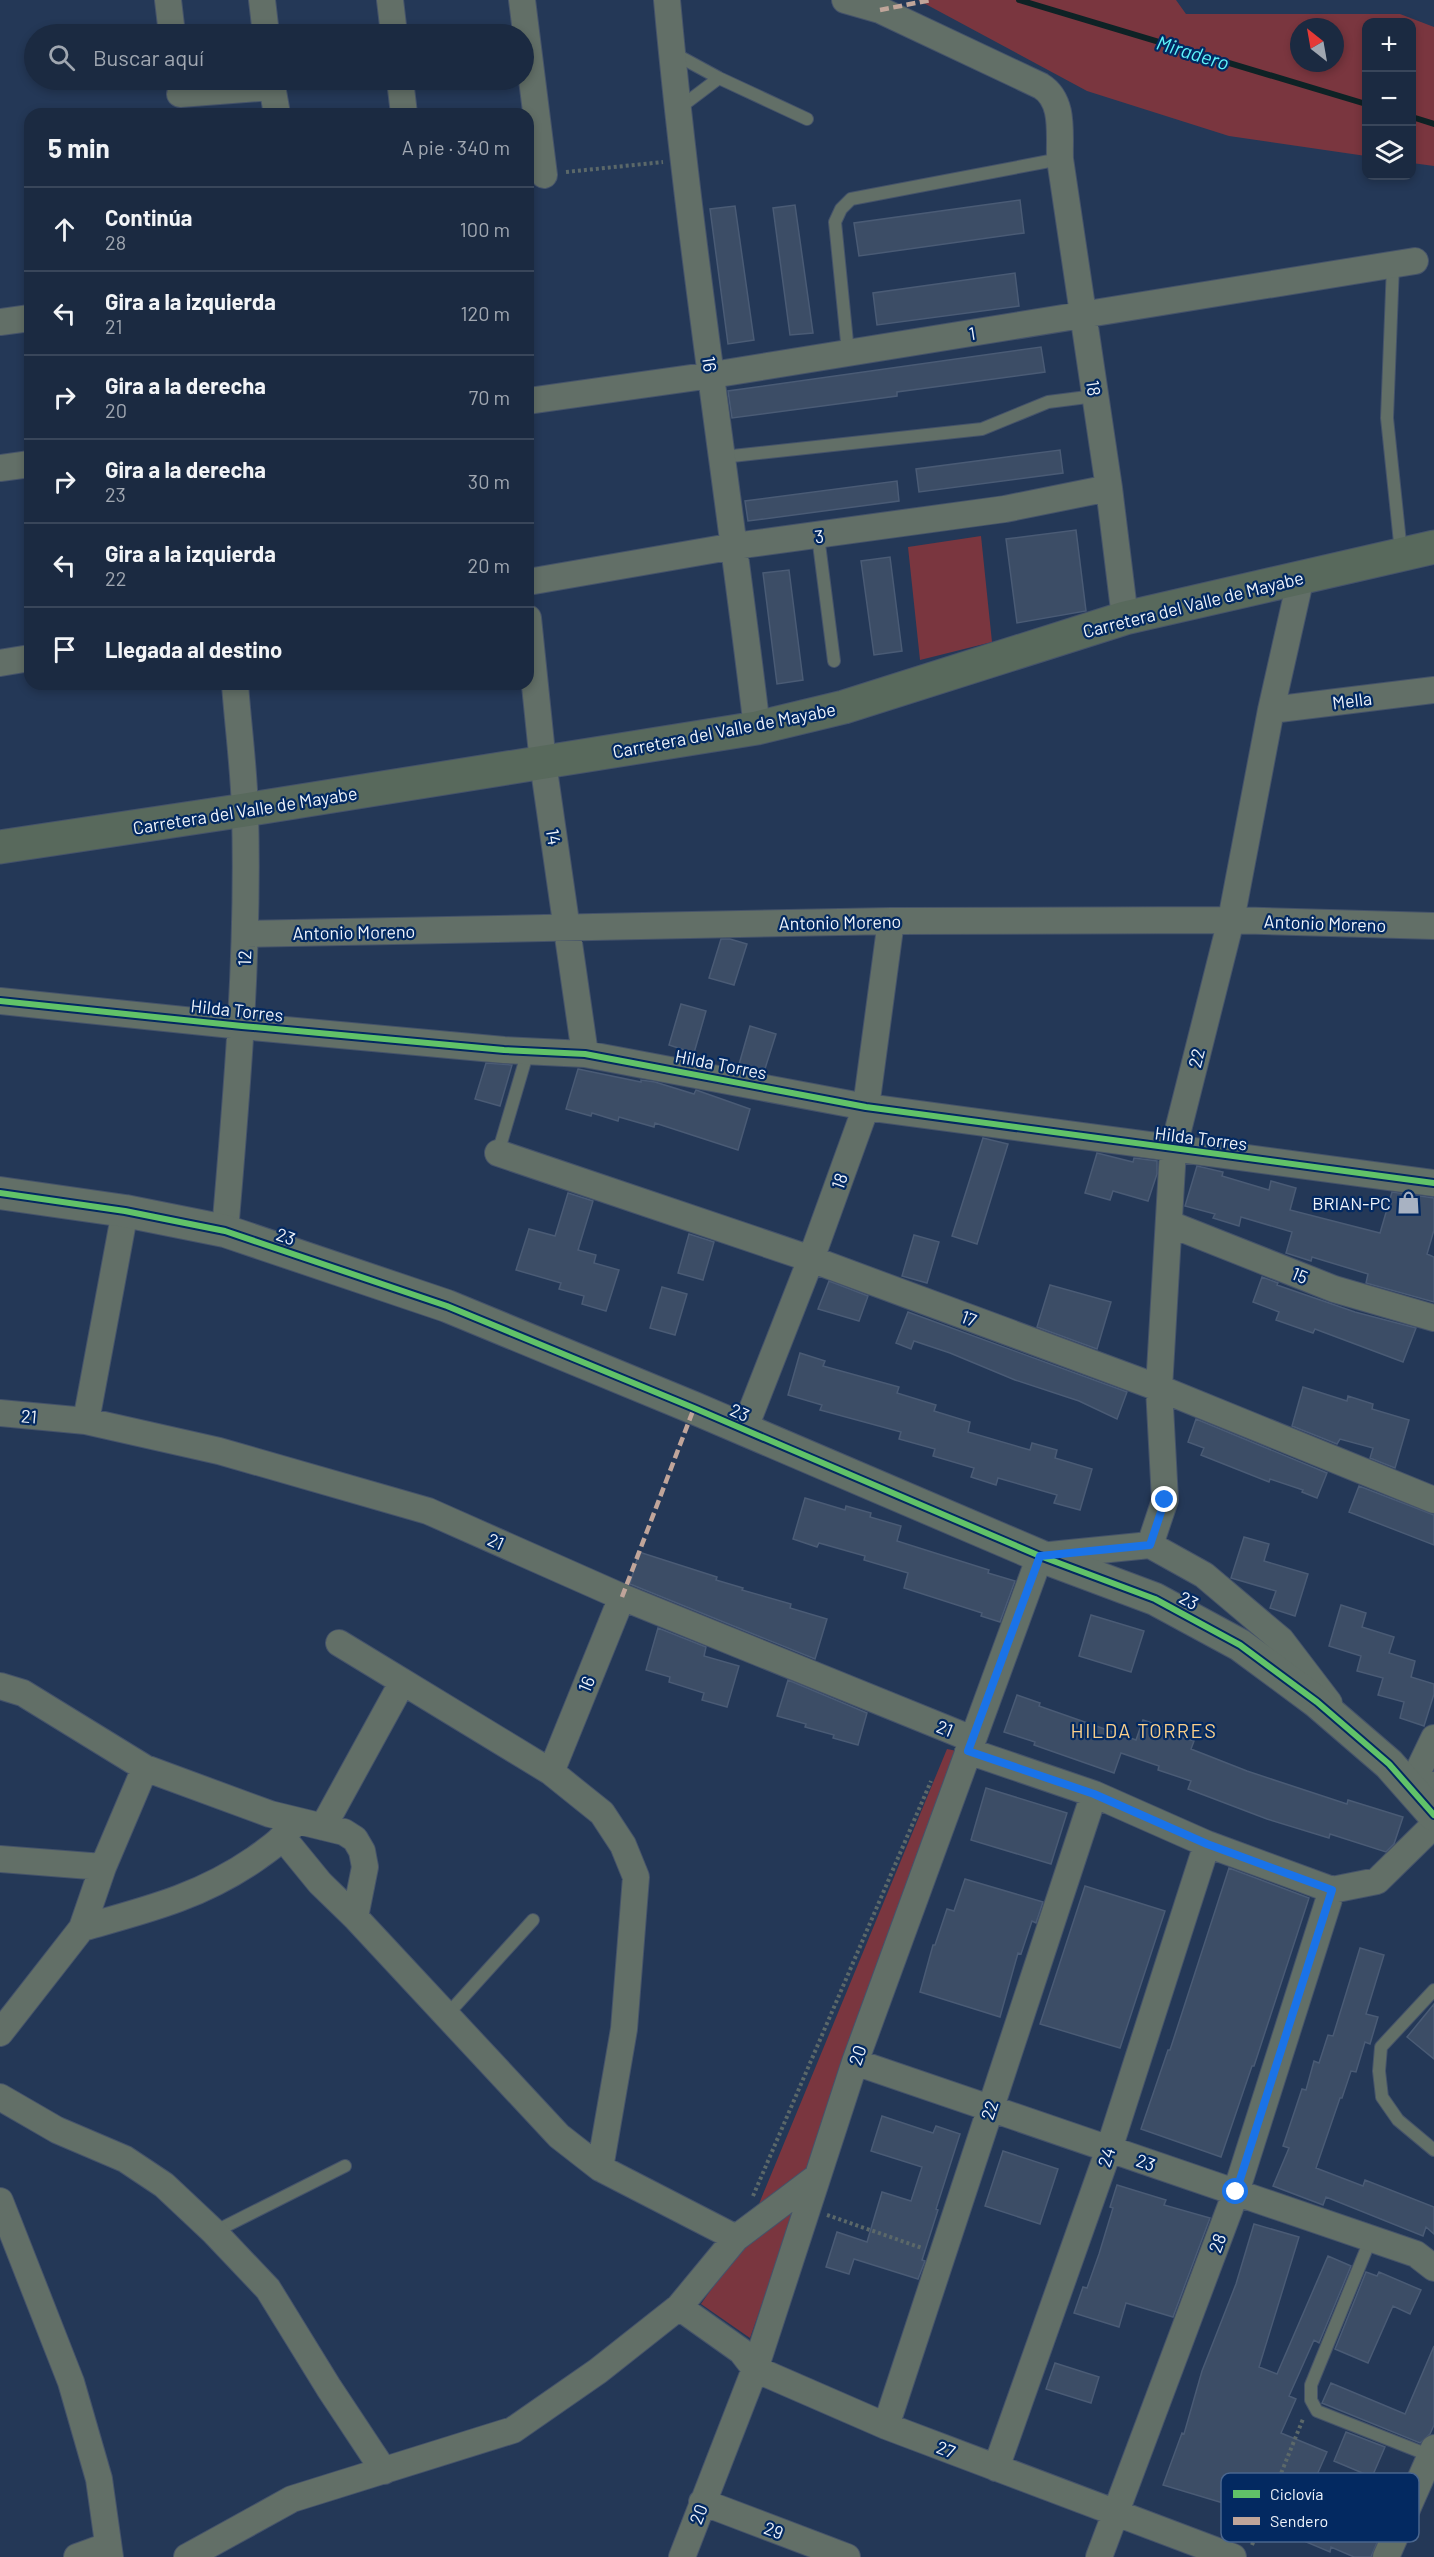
<!DOCTYPE html>
<html lang="es">
<meta charset="utf-8">
<style>
:root{--surface:#1b2a41;--page:#28364c;--text:#f1f3f6;--muted:#a0a7b1;--line:#39465a}
body{margin:0;font-family:Barlow,sans-serif;background:var(--page);color:var(--text)}
.controls{position:absolute;right:18px;top:18px;display:grid;overflow:hidden;border-radius:12px;box-shadow:0 3px 9px #0003}
.controls button{width:54px;height:54px;display:grid;place-items:center;padding:0;border:0;border-bottom:2px solid var(--line);background:var(--surface);color:var(--text);font:30px sans-serif}
.compass{position:absolute;left:1290px;top:18px;width:54px;height:54px;border-radius:50%;background:var(--surface);box-shadow:0 3px 9px #0003;rotate:329deg}
.stop{position:absolute;width:18px;height:18px;margin:-14px;border:4px solid #1a73e8;border-radius:50%;background:#fff}
.stop.end{background:#1a73e8;border-color:#fff;box-shadow:0 2px 6px #0008}
.list{margin:0;padding:0;list-style:none}
h2{display:flex;justify-content:space-between;align-items:center;height:78px;margin:0;padding:0 24px;font-size:26px}
h2 small{font-size:20px;font-weight:400;color:var(--muted)}
.list li{display:grid;grid-template-columns:39px 1fr auto;gap:18px;align-items:center;box-sizing:border-box;height:84px;padding:0 24px;border-top:2px solid var(--line)}
.list b{display:block;font-size:22px;white-space:nowrap}
.list p{margin:0;font-size:20px;white-space:nowrap;color:var(--muted)}
.list em{font-size:20px;font-style:normal;color:var(--muted)}
.icon{flex:none;width:33px;height:33px;fill:none;stroke:currentColor;stroke-width:2;stroke-linecap:round;stroke-linejoin:round}
.map{position:relative;flex:none;width:1434px;height:2557px;overflow:hidden}
.search{position:absolute;background:var(--surface);box-shadow:0 3px 9px #0003;left:24px;top:24px;width:510px;height:66px;display:flex;align-items:center;gap:15px;box-sizing:border-box;padding:0 21px;border-radius:33px;color:var(--muted);font-size:22px}
.panel{position:absolute;background:var(--surface);box-shadow:0 3px 9px #0003;left:24px;top:108px;width:510px;height:582px;border-radius:18px}
.map>svg:first-child{display:block}
</style>
<div class="map">
<svg width="1434" height="2557" viewBox="0 0 1434 2557">
<rect width="100%" height="100%" fill="#243857"/>
<path fill="#7a363f" fill-rule="evenodd" d="M918,0H1176L1186,14H1400L1434,27V166L1412,163V22H1366V156L1229,136L1087,91ZM1299,27H1335V63H1299Z
M981,536L992,642L920,660L908,547Z
M947,1749L957,1751L750,2338L701,2304L742,2245Z"/>
<g fill="none" stroke-linecap="round" stroke-linejoin="round">
<path stroke="#0e2225" stroke-width="6" d="M1019,0L1366,104
M1412,117L1434,124"/>
</g>
<path fill="#3c4d66" stroke="#4a5b75" stroke-width="1.5" d="M1020,200L1024,233L859,256L854,223Z
M795,205L813,333L790,335L773,208Z
M735,206L754,340L728,344L710,209Z
M1015,273L1019,306L877,325L873,293Z
M1041,347L1045,372L897,392V396L732,418L728,391Z
M1060,450L1063,473L919,492L916,469Z
M897,481L899,501L748,521L745,501Z
M1076,530L1086,611L1017,623L1006,539Z
M890,557L902,651L874,655L861,561Z
M789,570L803,680L777,684L763,573Z
M721,939H730L747,944L734,985L709,978Z
M681,1004L706,1011L694,1053L669,1045Z
M750,1026L776,1034L764,1072L738,1068Z
M486,1063L512,1065L500,1106L475,1099Z
M578,1069L641,1082V1080L655,1082L694,1094L696,1090L750,1109L738,1150L655,1123L654,1127L619,1117L618,1121L592,1113L591,1116L566,1109Z
M983,1138L1008,1144L977,1244L952,1236Z
M1097,1153L1133,1162L1134,1158L1157,1161V1174L1148,1201L1113,1191L1110,1200L1085,1193Z
M1197,1166L1223,1172L1222,1176L1269,1190L1271,1181L1296,1188L1290,1210L1380,1233L1392,1192L1434,1198V1230L1427,1254L1434,1257V1302L1366,1283L1368,1274L1312,1257L1311,1261L1286,1253L1292,1232L1241,1217L1239,1226L1213,1218L1215,1214L1185,1206Z
M568,1193L593,1201L578,1250L596,1255L594,1263L619,1270L606,1311L582,1304L584,1296L559,1289L561,1283L516,1270L529,1229L555,1236Z
M689,1234L714,1242L703,1280L678,1273Z
M914,1235L939,1242L927,1283L902,1276Z
M1262,1277L1278,1283L1277,1285L1355,1312L1416,1328L1403,1362L1315,1329L1313,1333L1276,1320L1279,1312L1253,1302Z
M829,1281L868,1296L859,1321L818,1309Z
M1050,1285L1111,1302L1097,1349L1037,1327Z
M662,1287L687,1294L675,1335L650,1328Z
M908,1312L1127,1392L1117,1419L1079,1401L1015,1380L950,1353L914,1341L911,1349L896,1343Z
M800,1353L825,1361L823,1366L899,1387L897,1393L936,1405L934,1411L970,1422L968,1432L1030,1450L1032,1443L1057,1450L1055,1458L1092,1469L1080,1510L1054,1503L1057,1495L998,1478L996,1485L971,1477L974,1468L933,1456L935,1449L899,1439L901,1432L820,1410L822,1405L788,1395Z
M1303,1387L1347,1401L1348,1396L1373,1404L1372,1409L1409,1420L1395,1468L1370,1458L1373,1448L1340,1439L1337,1444L1292,1426Z
M1196,1419L1327,1473L1317,1498L1302,1492L1303,1490L1270,1479L1269,1482L1201,1455L1204,1448L1188,1442Z
M1359,1486L1434,1515V1545L1349,1512Z
M805,1498L845,1510L846,1506L871,1513L870,1517L901,1526L897,1541L989,1570L988,1573L1015,1581L1000,1622L981,1616L982,1613L904,1588L908,1573L864,1560L865,1556L819,1543L817,1547L793,1539Z
M1244,1537L1269,1544L1264,1561L1308,1574L1295,1616L1270,1608L1276,1591L1231,1578Z
M639,1552L717,1577L716,1580L743,1588L742,1590L791,1604L790,1608L827,1619L815,1659L630,1584Z
M1341,1605L1366,1613L1362,1627L1394,1637L1389,1653L1415,1661L1411,1677L1434,1684V1694L1424,1726L1400,1718L1404,1702L1378,1695L1383,1678L1357,1671L1361,1656L1329,1646Z
M1091,1615L1144,1631L1131,1672L1079,1656Z
M658,1628L706,1647L704,1656L739,1666L727,1707L702,1700L704,1693L669,1682L670,1677L646,1670Z
M788,1680L867,1713L858,1745L833,1738L834,1735L805,1727L806,1724L777,1716Z
M1017,1695L1040,1703L1039,1706L1136,1740L1143,1720L1166,1728L1165,1732L1194,1741L1191,1749L1247,1771L1347,1804L1348,1800L1403,1817L1394,1844L1386,1852L1330,1834L1329,1838L1267,1819L1188,1789L1191,1781L1158,1770L1159,1766L1121,1753L1114,1773L1034,1745L1035,1742L1004,1732Z
M986,1788L1067,1813L1051,1864L971,1840Z
M1229,1868L1309,1898L1254,2066H1252L1221,2157L1141,2129L1168,2050H1170Z
M965,1879L1043,1902L1036,1923L1032,1921L1021,1954L1018,1953L1000,2017L920,1992L933,1945H935L947,1909L954,1911Z
M1085,1886L1165,1911L1120,2048L1040,2024Z
M1360,1948L1384,1955L1366,2014L1378,2017L1370,2044L1365,2042L1356,2072L1351,2071L1342,2098H1340L1316,2168L1363,2186L1365,2180L1434,2207V2234L1426,2227L1423,2236L1326,2197L1323,2205L1273,2186L1289,2148L1283,2146L1302,2089L1306,2090L1314,2061L1319,2063L1328,2035L1333,2036Z
M1434,2004V2059L1407,2037Z
M882,2116L933,2133L936,2126L960,2134L936,2209L938,2210L922,2260L925,2261L918,2279L854,2259L849,2274L826,2267L837,2232L867,2242L882,2192L911,2201L922,2167L871,2151Z
M1003,2151L1058,2169L1040,2224L985,2206Z
M1117,2185L1166,2200L1164,2205L1210,2218L1173,2317L1126,2303L1119,2327L1074,2313L1083,2287L1087,2288L1099,2254L1113,2208L1110,2207Z
M1254,2224L1299,2237L1259,2367L1277,2374L1328,2256L1351,2266L1319,2343L1314,2340L1289,2396L1296,2399L1281,2433L1327,2452L1302,2509L1359,2533L1379,2485L1398,2493L1371,2557H1354L1331,2547L1330,2552L1252,2519L1251,2523L1229,2514L1233,2506L1163,2485L1182,2433L1184,2434L1202,2371L1236,2284Z
M1366,2272L1377,2276L1379,2272L1421,2290L1410,2314L1393,2306L1368,2363L1335,2349Z
M1434,2346V2425L1430,2434L1420,2443L1322,2403L1331,2383L1405,2414Z
M1055,2363L1099,2377L1091,2403L1046,2389Z
M1346,2432L1385,2447L1372,2477L1334,2461Z"/>
<g fill="none" stroke-linecap="round" stroke-linejoin="round">
<defs>
<path id="service" d="M673,53L719,78L807,119
M678,109L719,78
M1393,265L1387,418L1401,552
M848,352L835,222L841,209L851,199L1060,159
M723,457L982,429L1048,402L1095,396
M818,536L834,661
M498,1153L528,1051
M1434,1990L1381,2047L1379,2071L1382,2097L1398,2120L1434,2150
M446,2016L533,1920
M214,2232L345,2166
M1371,2238L1311,2385V2400L1317,2411L1431,2456"/>
<path id="minor" d="M168,0L172,34
M262,0L266,34
M390,0L394,34
M522,0L544,175
M667,0C689,243 728,485 757,728
M845,0L880,10L1041,86C1065,101 1059,134 1060,159L1109,488L1125,618
M271,80L277,114
M400,80L404,114
M180,94L272,87
M0,322L30,318
M528,401L712,375L1415,261
M0,468L30,464
M528,582L735,546L1005,509L1109,488
M528,618L543,763L585,1054
M0,663L30,658
M1271,710L1434,690
M245,934L891,921L1231,920L1434,926
M0,1001L242,1026L504,1050L585,1054L866,1107L1434,1183
M498,1153L811,1259L1159,1388L1434,1500
M1170,1224L1334,1289L1434,1318
M225,1231C237,1091 249,952 245,811C244,769 238,726 235,684
M0,1413L86,1421L219,1451L428,1511L622,1597L972,1739
M86,1421L125,1211
M744,1430L811,1259L866,1107L891,921
M1150,1545L1165,1500L1159,1388L1173,1150L1231,920L1271,710L1301,577
M339,1643L551,1772L602,1813L623,1845L636,1877L624,2029L600,2168
M0,1686L23,1693L145,1768L270,1814L344,1832L355,1839L362,1851L365,1867L355,1917
M1434,1738L1411,1786L1434,1785
M968,1751L1094,1794L1207,1844L1332,1890L1377,1881L1434,1825
M551,1772L622,1597
M323,1827L402,1683
M284,1839L320,1883L355,1917L559,2136L600,2168L736,2238
M0,1859L103,1867
M82,1928C146,1910 200,1897 255,1859C270,1848 282,1841 292,1825
M0,2033L82,1928L103,1867L145,1768
M855,2062L1416,2254L1434,2268
M0,2097L57,2130L125,2159L164,2185L214,2232L268,2289L329,2388L384,2471
M0,2201L71,2382L99,2479L110,2557
M679,2307L741,2351L755,2369L886,2426L1233,2557
M886,2426L1094,1794
M996,2468L1109,2149L1207,1844
M702,2502L847,2557
M77,2557L107,2546
M187,2557L292,2499L513,2430L598,2371L679,2307L736,2238L817,2177
M682,2557L755,2369L855,2062L1040,1556L1150,1545L1204,1575L1281,1640L1329,1703
M1099,2557L1236,2192L1332,1890
M1386,2557L1434,2448"/>
<path id="tertiary" d="M0,1193L125,1211L225,1231L447,1306L694,1408L1040,1556L1155,1599L1240,1645L1317,1702L1389,1764L1434,1815"/>
<path id="secondary" d="M0,847L245,810L757,728L844,707L1125,618L1434,547"/>
</defs>
<use href="#service" stroke="#45536a" stroke-width="14"/>
<use href="#minor" stroke="#45536a" stroke-width="28"/>
<use href="#tertiary" stroke="#45536a" stroke-width="34"/>
<use href="#secondary" stroke="#45536a" stroke-width="35"/>
<path stroke="#5b6869" stroke-width="4" stroke-dasharray="3 3" stroke-linecap="butt" d="M566,172L663,162
M753,2196L931,1781
M827,2215L922,2248
M1252,2545L1303,2419"/>
<use href="#service" stroke="#626f67" stroke-width="12"/>
<use href="#minor" stroke="#626f67" stroke-width="26"/>
<use href="#tertiary" stroke="#626f67" stroke-width="32"/>
<use href="#secondary" stroke="#58695c" stroke-width="33"/>
<path stroke="#c0a59a" stroke-width="4.5" stroke-dasharray="9 4.5" stroke-linecap="butt" d="M880,10L931,0
M622,1597L694,1408"/>
<defs>
<path id="cycleway" d="M0,1001L242,1026L504,1050L585,1054L866,1107L1434,1183
M0,1193L125,1211L225,1231L447,1306L694,1408L1040,1556L1155,1599L1240,1645L1317,1702L1389,1764L1434,1815"/>
</defs>
<use href="#cycleway" stroke="#032961" stroke-width="10"/>
<use href="#cycleway" stroke="#61c268" stroke-width="6"/>
</g>
<g fill="none" stroke-linecap="round" stroke-linejoin="round">
<path stroke="#1a73e8" stroke-width="8" d="M1165,1500L1150,1545L1040,1556L968,1751L1094,1794L1207,1844L1332,1890L1236,2192"/>
</g>
<defs>
<symbol id="shop-bare" viewBox="-9 -9 18 18"><path d="M-5-2.5h2.3a2.7 3.5 0 0 1 5.4 0H5L5.5 6h-11ZM-1.5-2.5h3a1.5 2.3 0 0 0-3 0Z" fill="#a8b2c2" stroke="#032961" stroke-width="2.5" paint-order="stroke"/></symbol>
</defs>
<g fill-rule="evenodd">
<use href="#shop-bare" x="1392" y="1186" width="33" height="33"/>
</g>
<g text-anchor="middle" dominant-baseline="central" stroke-width="4.5" stroke-linejoin="round" paint-order="stroke">
<g font-size="18" fill="#eff4fb" stroke="#032961">
<text transform="translate(972 333) rotate(-9)">1</text>
<text transform="translate(710 364) rotate(82)">16</text>
<text transform="translate(1094 388) rotate(82)">18</text>
<text transform="translate(819 536) rotate(-8)">3</text>
<text transform="translate(1193 604) rotate(-14)">Carretera del Valle de Mayabe</text>
<text transform="translate(1352 700) rotate(-7)">Mella</text>
<text transform="translate(724 730) rotate(-11)">Carretera del Valle de Mayabe</text>
<text transform="translate(245 810) rotate(-9)">Carretera del Valle de Mayabe</text>
<text transform="translate(554 837) rotate(81)">14</text>
<text transform="translate(840 922) rotate(-1)">Antonio Moreno</text>
<text transform="translate(1325 923) rotate(2)">Antonio Moreno</text>
<text transform="translate(354 932) rotate(-1)">Antonio Moreno</text>
<text transform="translate(244 958) rotate(-88)">12</text>
<text transform="translate(237 1010) rotate(6)">Hilda Torres</text>
<text transform="translate(1196 1058) rotate(-76)">22</text>
<text transform="translate(721 1064) rotate(11)">Hilda Torres</text>
<text transform="translate(1201 1138) rotate(7)">Hilda Torres</text>
<text transform="translate(839 1181) rotate(-70)">18</text>
<text transform="translate(286 1236) rotate(19)">23</text>
<text transform="translate(1300 1275) rotate(22)">15</text>
<text transform="translate(969 1318) rotate(20)">17</text>
<text transform="translate(740 1412) rotate(24)">23</text>
<text transform="translate(29 1416) rotate(5)">21</text>
<text transform="translate(496 1541) rotate(24)">21</text>
<text transform="translate(1189 1600) rotate(28)">23</text>
<text transform="translate(586 1684) rotate(-68)">16</text>
<text transform="translate(945 1728) rotate(22)">21</text>
<text transform="translate(857 2055) rotate(-71)">20</text>
<text transform="translate(989 2110) rotate(-72)">22</text>
<text transform="translate(1106 2157) rotate(-71)">24</text>
<text transform="translate(1146 2162) rotate(19)">23</text>
<text transform="translate(1217 2243) rotate(-70)">28</text>
<text transform="translate(946 2449) rotate(21)">27</text>
<text transform="translate(698 2514) rotate(-69)">20</text>
<text transform="translate(774 2530) rotate(21)">29</text>
</g>
<g font-size="18" fill="#eff4fb" stroke="#032961" text-anchor="end">
<text x="1391" y="1203">BRIAN-PC</text>
</g>
<g font-size="20" font-style="italic" fill="#5df4fa" stroke="#032961">
<text transform="translate(1193 52) rotate(17)">Miradero</text>
</g>
<g font-size="20" letter-spacing="1.5" fill="#facf89" stroke="#032961">
<text x="1144" y="1730">HILDA TORRES</text>
</g>
</g>
<rect x="1221" y="2473" width="198" height="69" rx="9" fill="#032961" stroke="#4a668f" stroke-width="1.5"/>
<rect x="1233" y="2490" width="27" height="8" fill="#61c268"/>
<rect x="1233" y="2517" width="27" height="8" fill="#c0a59a"/>
<g font-size="16" fill="#eff4fb">
<text x="1270" y="2500">Ciclovía</text>
<text x="1270" y="2527">Sendero</text>
</g>
</svg>
<div class="controls">
<button>+</button>
<button>−</button>
<button><svg class="icon" aria-label="layers" viewBox="0 0 24 24"><path d="M12 4l9 5-9 5-9-5zM3 14l9 5 9-5"/></svg></button>
</div>
<svg class="compass" viewBox="-18 -18 36 36"><path d="M0-13l5 13h-10z" fill="#e53935"/><path d="M0 13l5-13h-10z" fill="#a0a7b1"/></svg>
<div class="stop" style="left:1236px;top:2192px"></div>
<div class="stop end" style="left:1165px;top:1500px"></div>
<div class="search"><svg class="icon" aria-label="search" viewBox="0 0 24 24"><circle cx="10" cy="10" r="6"/><path d="M15 15l6 6"/></svg>Buscar aquí</div>
<section class="panel">
<h2>5 min<small>A pie · 340 m</small></h2>
<ul class="list">
<li><svg class="icon" aria-label="ahead" viewBox="0 0 24 24"><path d="M12 20V5M6 11l6-6 6 6"/></svg><div><b>Continúa</b><p>28</p></div><em>100 m</em></li>
<li><svg class="icon" aria-label="left" viewBox="0 0 24 24"><path d="M17 20v-9H6M10 6l-5 5 5 5"/></svg><div><b>Gira a la izquierda</b><p>21</p></div><em>120 m</em></li>
<li><svg class="icon" aria-label="right" viewBox="0 0 24 24"><path d="M7 20v-9h11M14 6l5 5-5 5"/></svg><div><b>Gira a la derecha</b><p>20</p></div><em>70 m</em></li>
<li><svg class="icon" aria-label="right" viewBox="0 0 24 24"><path d="M7 20v-9h11M14 6l5 5-5 5"/></svg><div><b>Gira a la derecha</b><p>23</p></div><em>30 m</em></li>
<li><svg class="icon" aria-label="left" viewBox="0 0 24 24"><path d="M17 20v-9H6M10 6l-5 5 5 5"/></svg><div><b>Gira a la izquierda</b><p>22</p></div><em>20 m</em></li>
<li><svg class="icon" aria-label="arrive" viewBox="0 0 24 24"><path d="M6 21V4h12l-3 4 3 4H6"/></svg><div><b>Llegada al destino</b></div></li>
</ul>
</section>
</div>
